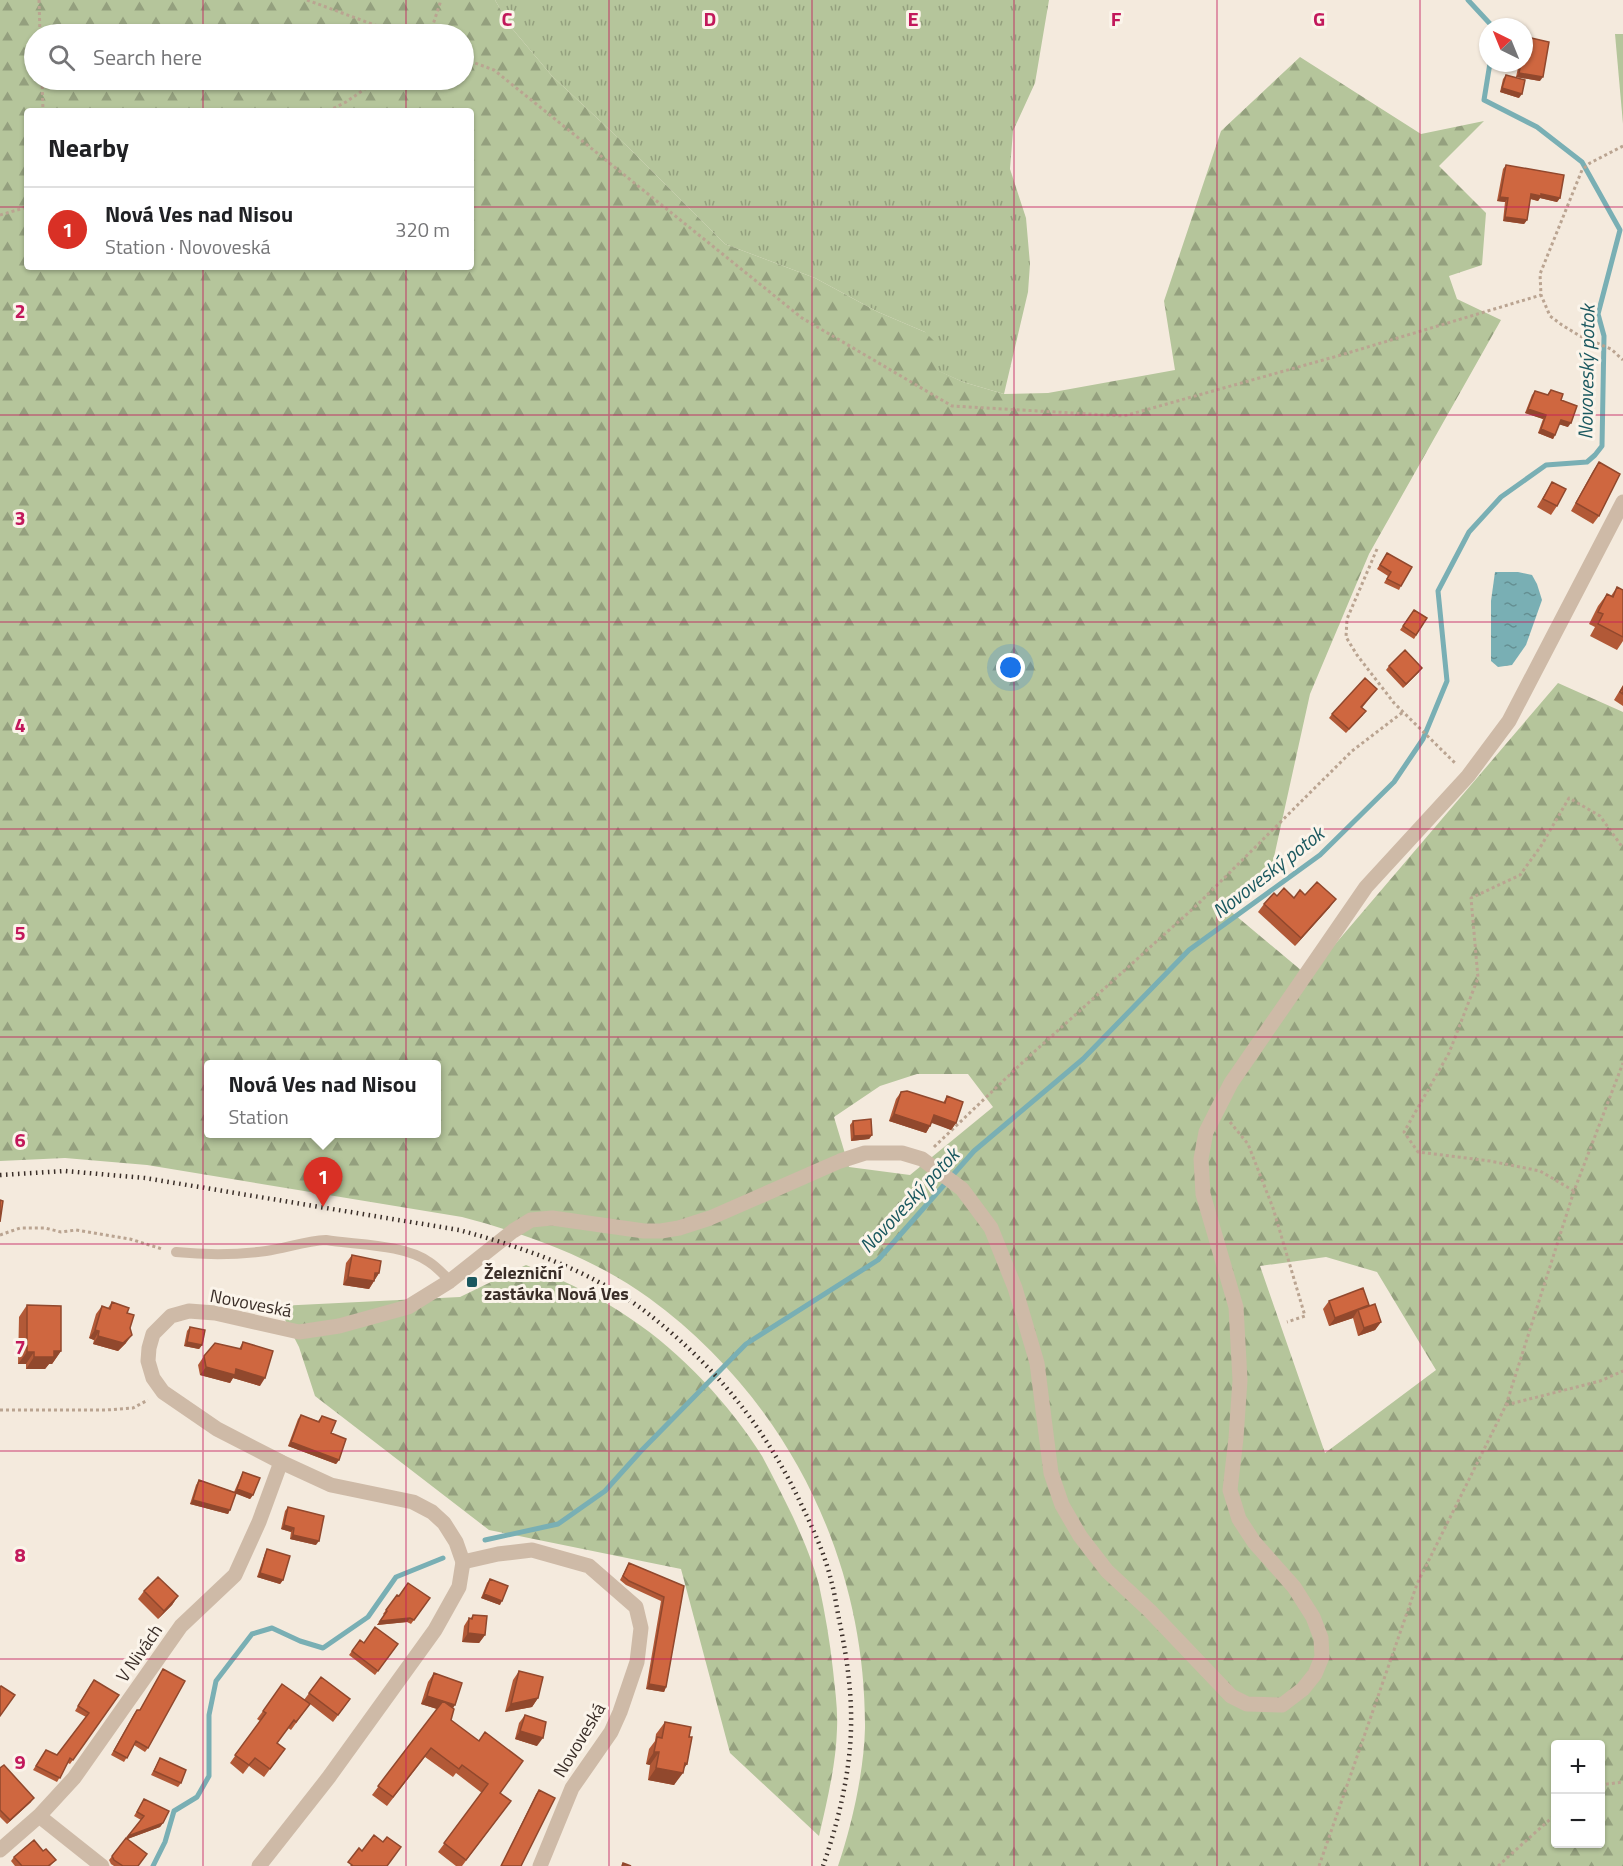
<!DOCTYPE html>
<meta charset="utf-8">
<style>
:root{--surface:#fff;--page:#f2f2f2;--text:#202124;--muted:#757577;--line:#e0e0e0;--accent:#d93025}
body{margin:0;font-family:"Titillium Web",sans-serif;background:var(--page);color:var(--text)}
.controls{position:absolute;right:18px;bottom:18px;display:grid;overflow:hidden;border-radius:6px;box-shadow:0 2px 4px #0004}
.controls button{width:54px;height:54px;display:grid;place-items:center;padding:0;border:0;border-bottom:2px solid var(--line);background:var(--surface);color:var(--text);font:30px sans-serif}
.compass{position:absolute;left:1479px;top:18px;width:54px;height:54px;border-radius:50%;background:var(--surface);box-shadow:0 2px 4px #0004;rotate:317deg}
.you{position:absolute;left:1011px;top:668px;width:21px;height:21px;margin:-15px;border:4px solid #fff;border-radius:50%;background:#1a73e8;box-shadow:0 0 0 9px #1a73e833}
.badge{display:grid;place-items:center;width:39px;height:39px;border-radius:50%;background:var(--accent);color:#fff;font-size:20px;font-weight:700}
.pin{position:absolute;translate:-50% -50px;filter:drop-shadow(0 2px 3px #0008)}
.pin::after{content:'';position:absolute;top:32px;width:21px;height:18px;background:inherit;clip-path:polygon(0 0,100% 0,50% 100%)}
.popup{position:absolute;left:204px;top:1060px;width:237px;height:78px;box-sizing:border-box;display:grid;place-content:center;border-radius:6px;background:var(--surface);filter:drop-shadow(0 2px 4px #0005);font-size:20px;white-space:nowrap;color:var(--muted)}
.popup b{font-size:22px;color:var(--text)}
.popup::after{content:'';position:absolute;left:50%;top:100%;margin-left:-12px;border:12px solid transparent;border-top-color:var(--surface)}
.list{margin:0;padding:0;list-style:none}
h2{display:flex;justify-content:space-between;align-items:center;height:78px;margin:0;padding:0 24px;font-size:26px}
h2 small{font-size:20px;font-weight:400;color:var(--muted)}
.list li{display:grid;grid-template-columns:39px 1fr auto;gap:18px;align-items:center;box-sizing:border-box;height:84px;padding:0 24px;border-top:2px solid var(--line)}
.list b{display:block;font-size:22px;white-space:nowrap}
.list p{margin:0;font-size:20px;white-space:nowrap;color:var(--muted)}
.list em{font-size:20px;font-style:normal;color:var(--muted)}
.icon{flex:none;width:33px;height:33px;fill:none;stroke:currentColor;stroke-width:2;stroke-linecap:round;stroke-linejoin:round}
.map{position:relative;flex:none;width:1623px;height:1866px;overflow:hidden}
.search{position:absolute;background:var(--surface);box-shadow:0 2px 4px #0004;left:24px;top:24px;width:450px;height:66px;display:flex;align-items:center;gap:15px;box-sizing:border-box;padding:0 21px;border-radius:33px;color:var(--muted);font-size:22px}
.panel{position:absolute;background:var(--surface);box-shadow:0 2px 4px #0004;left:24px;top:108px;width:450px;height:162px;border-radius:6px}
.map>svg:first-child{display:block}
</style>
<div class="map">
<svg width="1623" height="1866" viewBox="0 0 1623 1866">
<defs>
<pattern id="grass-tufts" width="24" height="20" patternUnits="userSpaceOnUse" patternTransform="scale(1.5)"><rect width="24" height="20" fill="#b5c59b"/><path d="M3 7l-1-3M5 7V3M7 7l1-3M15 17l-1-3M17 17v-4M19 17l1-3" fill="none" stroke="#94a07e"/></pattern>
<pattern id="forest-firs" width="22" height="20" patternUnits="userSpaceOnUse" patternTransform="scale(1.5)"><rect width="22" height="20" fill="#b5c59b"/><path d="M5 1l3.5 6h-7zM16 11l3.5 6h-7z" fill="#94a07e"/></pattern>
<pattern id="water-ripples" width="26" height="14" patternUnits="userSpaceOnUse" patternTransform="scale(1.5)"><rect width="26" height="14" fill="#79afb4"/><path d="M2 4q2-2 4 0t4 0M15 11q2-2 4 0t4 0" fill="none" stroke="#648f92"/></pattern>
</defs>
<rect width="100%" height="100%" fill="#f4eadd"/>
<path fill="url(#grass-tufts)" d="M495,0H1049L1035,83L1013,131L1010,169L1026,218L1030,264L1028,292L1004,394L963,382L936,370L925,332L878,312L815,278L725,244L628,147L552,76L510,26Z"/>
<path fill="url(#forest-firs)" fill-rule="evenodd" d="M0,0H495L510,26L552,76L628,147L725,244L815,278L878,312L925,332L943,350L937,370L963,382L1004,394L1048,393L1175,370L1164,301L1221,131L1300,57L1421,134L1484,121L1439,166L1486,213L1482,265L1449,276L1457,299L1501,320L1369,554L1310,694L1272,866L1229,910L1308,976L1558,683L1623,712V1866H838C852,1825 864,1771 865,1728C866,1558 786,1398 649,1298C594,1258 527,1234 462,1217L147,1165L65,1158L0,1161ZM34,34H464V80H34ZM27,111H471V267H27ZM209,1064H437V1134H209ZM917,1074H968L993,1107L910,1175L849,1167L834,1117L880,1086ZM1326,1257L1377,1272L1436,1370L1325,1453L1260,1266ZM1556,1744H1600V1844H1556Z
M526,1265C562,1280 598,1296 631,1319C681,1352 730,1405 762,1456C773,1476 783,1497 793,1517C803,1539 813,1562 819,1585C825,1613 830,1642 833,1670C835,1690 838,1709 837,1729C836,1765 827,1801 819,1836L730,1753L681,1569L489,1530L315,1396L299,1347L278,1306L460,1297Z"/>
<path fill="#b5c59b" d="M1615,34H1623V124Z"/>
<path fill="url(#water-ripples)" d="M1495,572H1518L1532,575L1537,584L1542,600L1526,645L1512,665L1498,667L1491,661V601Z"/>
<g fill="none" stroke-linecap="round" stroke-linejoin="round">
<path stroke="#79afb4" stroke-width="5" d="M1468,0L1493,27
M485,1540L558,1524L605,1491L641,1451L746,1344L878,1260L974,1151L1083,1059L1189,950L1320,855L1394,782L1423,739L1447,681L1438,591L1469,532L1501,497L1546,465L1587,462L1595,455L1602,446L1604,336L1598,314L1620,230L1582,162L1537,127L1484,100L1490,63
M153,1866L165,1842L174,1811L197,1797L209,1776V1715L216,1681L252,1634L272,1628L300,1641L323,1648L368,1617L396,1577L443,1558"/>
<path stroke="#baa491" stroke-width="3" stroke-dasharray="3 3" stroke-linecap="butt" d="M39,0L40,34
M307,0L399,34
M430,34L441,0
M464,59L494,70L802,318L952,406L1124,416L1341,355L1541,295
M42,80L43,111
M328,111L346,102L378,80
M1623,146L1590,163L1582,170L1540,274L1541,295L1550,316L1562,325L1580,336L1611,349L1623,360
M0,215L24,208L27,200
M1377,549L1347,619L1346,637L1357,655L1394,703L1456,764
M1230,1122L1248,1144L1273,1208L1305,1316L1287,1322
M934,1147L1023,1062L1198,904L1352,751L1403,712
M1574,1191L1540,1171L1490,1161L1418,1152L1404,1132L1449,1053L1478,978L1471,898L1520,875L1541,846L1569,798L1600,816L1623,848
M0,1235L20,1228H45L61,1232L76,1230L130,1239L162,1249
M1506,1405L1600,1381L1623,1371
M0,1410H106L133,1408L148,1400
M1600,1785L1623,1782
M1319,1866L1417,1584L1506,1405L1574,1191L1623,1063
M1498,1866L1556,1814"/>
<path stroke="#cebaa7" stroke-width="10" d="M176,1252C206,1255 236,1255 266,1251C286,1248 306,1241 326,1240C356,1245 404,1244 429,1262C437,1267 444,1275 450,1281"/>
<path stroke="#cebaa7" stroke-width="15" d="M463,1562L498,1554L532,1550L589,1566L636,1607L641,1628L637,1662L620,1712L611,1732L572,1788L540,1866
M39,1816L102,1866
M0,1850L39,1816L74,1778L181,1626L235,1575L259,1522L281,1462"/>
<path stroke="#cebaa7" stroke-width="15" d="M259,1866L329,1777L435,1630L459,1587L463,1562L456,1542L444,1523L432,1512L413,1502L331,1485L281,1462L217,1429L163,1392L153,1378L148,1361L149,1348L153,1334L171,1316L189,1311L215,1313L299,1332L339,1326L408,1307L450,1281L513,1231L531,1220L552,1218L644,1231H661L679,1228L710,1218L840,1161L865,1153H902L922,1159L962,1189L991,1228L1015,1288L1037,1363L1051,1473L1062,1505L1080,1536L1107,1571L1150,1611L1231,1696L1247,1704L1282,1705L1303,1689L1315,1674L1322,1657L1321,1638L1313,1617L1294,1587L1254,1542L1239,1519L1230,1490L1236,1438L1240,1380L1236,1307L1203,1194L1201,1159L1206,1132L1231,1083L1366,887L1468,776L1509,721L1623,502"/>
<path stroke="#3a2e28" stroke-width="4.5" stroke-dasharray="1.5 4.5" stroke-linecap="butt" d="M0,1175L65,1171L145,1178L459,1230C522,1247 589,1270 642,1309C714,1364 765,1426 803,1508C814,1531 825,1555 831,1580C835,1594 837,1610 840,1624C847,1658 852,1694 851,1728C850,1774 838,1823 823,1866"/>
</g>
<path fill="#b25937" d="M1527,37L1540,81L1516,77L1519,63H1524V41Z
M1506,75L1519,98L1500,92L1503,79Z
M1506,165L1560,198L1557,202L1540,198L1538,201L1530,199L1527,220L1524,224L1503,221L1505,202L1497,201L1503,169Z
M1551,390L1561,400L1568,427L1559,424L1555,435L1553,439L1538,433L1543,419L1525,413L1532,395L1535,391L1547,395Z
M1599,462V516L1593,524L1571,511L1593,471Z
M1552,482L1557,506L1551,515L1537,507Z
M1387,553L1401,586L1399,590L1384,583L1388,576L1377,569Z
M1617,587L1623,590V641L1617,650L1590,636L1595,627L1589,624L1598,606L1607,594L1611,596Z
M1414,610L1427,618L1414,639L1400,630Z
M1389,666L1419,672L1403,688L1386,670Z
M1623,685V706L1614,700Z
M1377,689L1362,708L1363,715L1346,733L1329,718L1332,714Z
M1305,895L1330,907L1295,946L1258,912L1264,904L1277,896L1294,898Z
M901,1092L943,1103L947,1096L956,1123L951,1130L932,1122L930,1126L926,1133L889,1121L896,1099Z
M853,1121L872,1135L869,1139L851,1141L850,1125Z
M352,1255L379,1273L369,1289L343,1285L346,1263Z
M1329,1301L1369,1305L1381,1322L1375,1330L1358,1336L1353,1318L1329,1326L1323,1309Z
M112,1302L127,1313L126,1343L118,1351L93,1344L94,1340L89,1338L96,1314L102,1306L108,1308Z
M27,1305L61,1351L52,1364H49L45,1369H26V1364H18L19,1317Z
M190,1327L202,1345L199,1349L184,1346L187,1331Z
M243,1342L260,1386L233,1378L230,1383L200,1375L198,1365L204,1356L239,1349Z
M301,1415L318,1421L322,1416L331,1433L339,1460L336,1464L288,1446L298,1419Z
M243,1472L253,1495L250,1499L236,1493L228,1514L190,1504L196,1485L199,1480L234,1492L241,1476Z
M288,1507L316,1545L290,1539L291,1532L281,1529L285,1511Z
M267,1549L283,1580L280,1584L257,1577L265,1553Z
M629,1563L684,1586L666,1687L664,1692L646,1689L661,1601L626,1585L620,1580Z
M490,1579L500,1605L481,1598L487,1583Z
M144,1591L178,1596L172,1605L158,1619L138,1599Z
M399,1596L430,1598L411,1624L407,1622L377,1625L384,1615L383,1614L386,1610Z
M473,1615L485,1635L479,1643L462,1642L464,1626L469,1618H471Z
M360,1640L364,1643L398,1644L375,1675L349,1655Z
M163,1669L148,1748L145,1752L134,1745L124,1762L111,1755L134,1714L137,1710H140Z
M519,1671L538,1698L532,1707L505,1712L513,1680Z
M434,1673L453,1708L451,1720L500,1793L511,1801L462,1866H456L438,1852L482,1793L456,1773L453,1777L425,1757L387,1806L372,1795L437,1709L421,1704L428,1682Z
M321,1677L350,1699L333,1722L310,1704L291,1730L288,1728L277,1743L285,1749L264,1777L249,1766L243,1774L230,1763L260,1721L257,1719L263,1711L304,1700Z
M91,1684L119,1695L70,1764L68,1763L57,1782L33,1770L46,1750L57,1755L86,1717L75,1711Z
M525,1715L537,1746L515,1739L519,1723Z
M665,1722L683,1769L674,1785L648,1780L650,1765L646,1764L649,1749L655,1741L656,1734Z
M160,1758L181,1783L178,1787L151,1775Z
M0,1768L31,1802L7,1824L0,1817Z
M539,1790L521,1866H501L536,1794Z
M144,1799L163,1823L160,1827L127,1839L139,1866H114L111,1864L109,1860L141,1820L134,1816Z
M14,1857L56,1860L50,1866H15L11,1861Z"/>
<path fill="#91482d" d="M1519,73L1543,77L1540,81L1516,77Z
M1502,88L1522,94L1519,98L1500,92Z
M1531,194H1541L1560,198L1557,202L1540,198L1538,201L1528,198Z
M1500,197L1508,198L1505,202L1497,201Z
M1505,217L1527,220L1524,224L1503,221Z
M1528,409L1546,415L1543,419L1525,413Z
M1561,420L1571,423L1568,427L1558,424Z
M1541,429L1555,435L1553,439L1538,433Z
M1422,668L1419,672L1403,688L1406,684Z
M1336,899L1330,907L1295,946L1301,938Z
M894,1114L930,1126L926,1133L889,1121Z
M934,1115L956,1123L951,1130L929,1122Z
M872,1135L869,1139L851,1141L854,1136Z
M375,1273H379L369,1289L343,1285L348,1277Z
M1369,1305L1358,1310L1353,1318L1329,1326L1335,1318Z
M1381,1322L1375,1330L1358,1336L1364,1328Z
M95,1330L99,1331L94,1340L89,1338Z
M132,1335L126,1343L118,1351L93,1344L98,1336Z
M187,1342L202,1345L199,1349L184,1346Z
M54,1351H61L52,1364H49L45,1369H26L34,1357Z
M27,1352H34L26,1364H18Z
M206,1367L236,1369L265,1378L260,1386L233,1378L230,1383L200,1375Z
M291,1442L339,1460L336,1464L288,1446Z
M237,1489L253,1495L250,1499L234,1493Z
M193,1500L230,1510L228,1514L190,1504Z
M284,1525L294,1528L291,1532L281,1529Z
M293,1535L319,1541L316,1545L290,1539Z
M260,1573L283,1580L280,1584L257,1577Z
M484,1594L502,1601L500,1605L481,1598Z
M178,1596L172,1605L158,1619L164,1611Z
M410,1618L407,1622L377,1625L380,1621Z
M468,1633L485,1635L479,1643L462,1642Z
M649,1684L666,1687L664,1692L646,1689Z
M427,1696L455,1705L450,1713L421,1704Z
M538,1698L532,1707L505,1712L511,1704Z
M520,1731L543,1738L537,1746L515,1739Z
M654,1752H659L650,1765L646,1764Z
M685,1763L687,1764L681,1773H683L674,1785L648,1780L656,1768Z
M34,1798L31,1802L7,1824L10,1820Z
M163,1823L160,1827L125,1840L128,1836Z"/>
<path fill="#cf6740" stroke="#91482d" stroke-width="1.5" d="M1527,37L1549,42L1543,77L1519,73L1521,63H1524V50Z
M1506,75L1525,80L1522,94L1502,88Z
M1506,165L1564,175L1560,198L1541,194V196L1531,194L1527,220L1505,217L1508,198L1500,197Z
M1551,390L1563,394L1561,400L1577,406L1571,423L1561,420L1555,435L1541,429L1546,415L1528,409L1535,391L1548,395Z
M1599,462L1620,474L1599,516L1576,503Z
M1552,482L1566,489L1557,506L1543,499Z
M1387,553L1412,567L1401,586L1387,579L1391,572L1380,565Z
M1617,587L1623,590V637L1598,624L1603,614L1598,612L1607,594L1613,597Z
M1414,610L1427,618L1416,635L1403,626Z
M1405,650L1422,668L1406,684L1389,666Z
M1365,678L1377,689L1361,707L1366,711L1349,729L1332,714Z
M1623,687V694L1620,692Z
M1317,882L1336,899L1301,938L1264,904L1274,893L1277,896L1284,888L1294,898L1300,890L1305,895Z
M907,1091L945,1103L947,1096L963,1102L956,1123L934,1115L930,1126L894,1114L901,1092Z
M871,1119L872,1135L854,1136L853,1121Z
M0,1200L3,1201L0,1222Z
M352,1255L381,1261L379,1273H375L374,1281L348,1277Z
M1363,1288L1369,1305L1335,1318L1329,1301Z
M112,1302L129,1308L127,1313L134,1315L130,1328L132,1335L123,1343L98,1336L99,1331L95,1330L102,1306L110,1309Z
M1375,1304L1381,1322L1364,1328L1358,1310Z
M27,1305L61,1306V1351H54V1357H34V1352H27Z
M190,1327L205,1330L202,1345L187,1342Z
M243,1342L273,1351L265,1378L236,1369L235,1375L206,1367L204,1356L215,1343L241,1349Z
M301,1415L319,1422L322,1416L336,1421L331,1433L346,1439L339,1460L291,1442Z
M243,1472L260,1478L253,1495L237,1489Z
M199,1480L236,1493L230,1510L193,1500Z
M288,1507L324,1516L319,1541L293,1535L294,1528L284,1525Z
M267,1549L290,1556L283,1580L260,1573Z
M629,1563L684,1586L666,1687L649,1684L664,1597L629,1581L623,1576Z
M158,1577L178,1596L164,1611L144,1591Z
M490,1579L508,1586L502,1601L484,1594Z
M408,1583L430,1598L414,1620L410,1618L380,1621L387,1611L386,1610L397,1595L399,1596Z
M473,1615L487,1616L485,1635L468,1633L469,1618L472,1619Z
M375,1627L398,1644L378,1671L352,1651L360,1640L364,1643Z
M163,1669L185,1681L148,1748L136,1741L127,1758L114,1751L137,1710H140Z
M519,1671L543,1677L538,1698L511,1704Z
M434,1673L462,1683L455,1705L427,1696Z
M321,1677L350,1699L338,1715L309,1693Z
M94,1680L119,1695L73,1760L70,1758L60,1778L36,1766L46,1750L57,1755L89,1713L78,1706Z
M282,1684L310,1704L296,1722L294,1720L277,1743L285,1749L270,1769L255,1758L249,1765L235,1755L266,1713L263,1711Z
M1,1686L15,1695L0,1716V1687Z
M443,1701L454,1709L451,1720L479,1741L485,1732L523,1761L500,1793L511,1801L466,1860L444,1843L488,1784L462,1765L459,1769L431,1748L393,1797L378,1786Z
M525,1715L546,1722L543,1738L520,1731Z
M665,1722L691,1727L689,1737H692L687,1764L685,1763L683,1773L656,1768L659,1752H654L657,1737L662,1738Z
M160,1758L186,1770L181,1783L154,1771Z
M4,1765L34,1798L10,1820L0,1810V1768Z
M539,1790L555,1798L521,1866H501Z
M144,1799L169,1811L163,1823L128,1836L144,1816L137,1812Z
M374,1835L383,1842L387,1837L401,1847L387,1866H351L352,1865L348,1862L359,1848L362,1851Z
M126,1838L147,1854L138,1866H123L114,1860L112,1856Z
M34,1840L43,1851L46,1849L56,1860L48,1866H22L14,1857Z
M623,1863L631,1866H622Z"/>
<path fill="none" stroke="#c2185b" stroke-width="1.5" stroke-opacity="0.55" d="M203,0V34M406,0V34M609,0V1866M812,0V1866M1014,0V1866M1217,0V1866M1420,0V1866M203,80V111M406,80V111M0,207H27M471,207H1623M203,267V1866M406,267V1866M0,415H1623M0,622H1623M0,829H1623M0,1037H1623M0,1244H1623M0,1451H1623M0,1659H1623"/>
<rect fill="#1a585f" stroke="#fbf4ea" stroke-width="2" x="466" y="1276" width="12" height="12" rx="3"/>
<g text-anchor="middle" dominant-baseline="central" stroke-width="6" stroke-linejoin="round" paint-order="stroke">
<g font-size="18" font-weight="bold" fill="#3a2e28" stroke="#fbf4ea" text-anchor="start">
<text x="484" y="1272">Železniční<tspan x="484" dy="21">zastávka Nová Ves</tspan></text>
</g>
<g font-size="18" fill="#3a2e28" stroke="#fbf4ea">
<text transform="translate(251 1303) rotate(11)">Novoveská</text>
<text transform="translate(139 1653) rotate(-55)">V Nivách</text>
<text transform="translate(579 1740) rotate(-59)">Novoveská</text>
</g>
<g font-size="20" font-style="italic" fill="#1a585f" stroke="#fbf4ea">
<text transform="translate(1586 372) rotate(-89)">Novoveský potok</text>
<text transform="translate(1268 872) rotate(-38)">Novoveský potok</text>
<text transform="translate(909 1200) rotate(-47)">Novoveský potok</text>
</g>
</g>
<g font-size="20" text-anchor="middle" font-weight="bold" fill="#c2185b" stroke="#fbf4ea" stroke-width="6" stroke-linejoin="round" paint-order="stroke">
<text x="507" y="26">C</text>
<text x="710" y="26">D</text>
<text x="913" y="26">E</text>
<text x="1116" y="26">F</text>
<text x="1319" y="26">G</text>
<text x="20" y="318">2</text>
<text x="20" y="525">3</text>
<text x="20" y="732">4</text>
<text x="20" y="940">5</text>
<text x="20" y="1147">6</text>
<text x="20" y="1354">7</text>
<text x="20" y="1562">8</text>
<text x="20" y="1769">9</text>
</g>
</svg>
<div class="controls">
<button>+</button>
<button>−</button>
</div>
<svg class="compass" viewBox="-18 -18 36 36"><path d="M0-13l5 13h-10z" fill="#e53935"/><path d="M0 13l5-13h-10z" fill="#757577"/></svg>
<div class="you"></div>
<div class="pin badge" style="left:323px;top:1207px">1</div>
<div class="popup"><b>Nová Ves nad Nisou</b>Station</div>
<div class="search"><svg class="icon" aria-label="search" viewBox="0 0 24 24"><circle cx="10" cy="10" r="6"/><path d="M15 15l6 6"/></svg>Search here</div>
<section class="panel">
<h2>Nearby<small></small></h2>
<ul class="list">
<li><span class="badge">1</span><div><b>Nová Ves nad Nisou</b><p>Station · Novoveská</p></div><em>320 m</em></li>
</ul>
</section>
</div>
